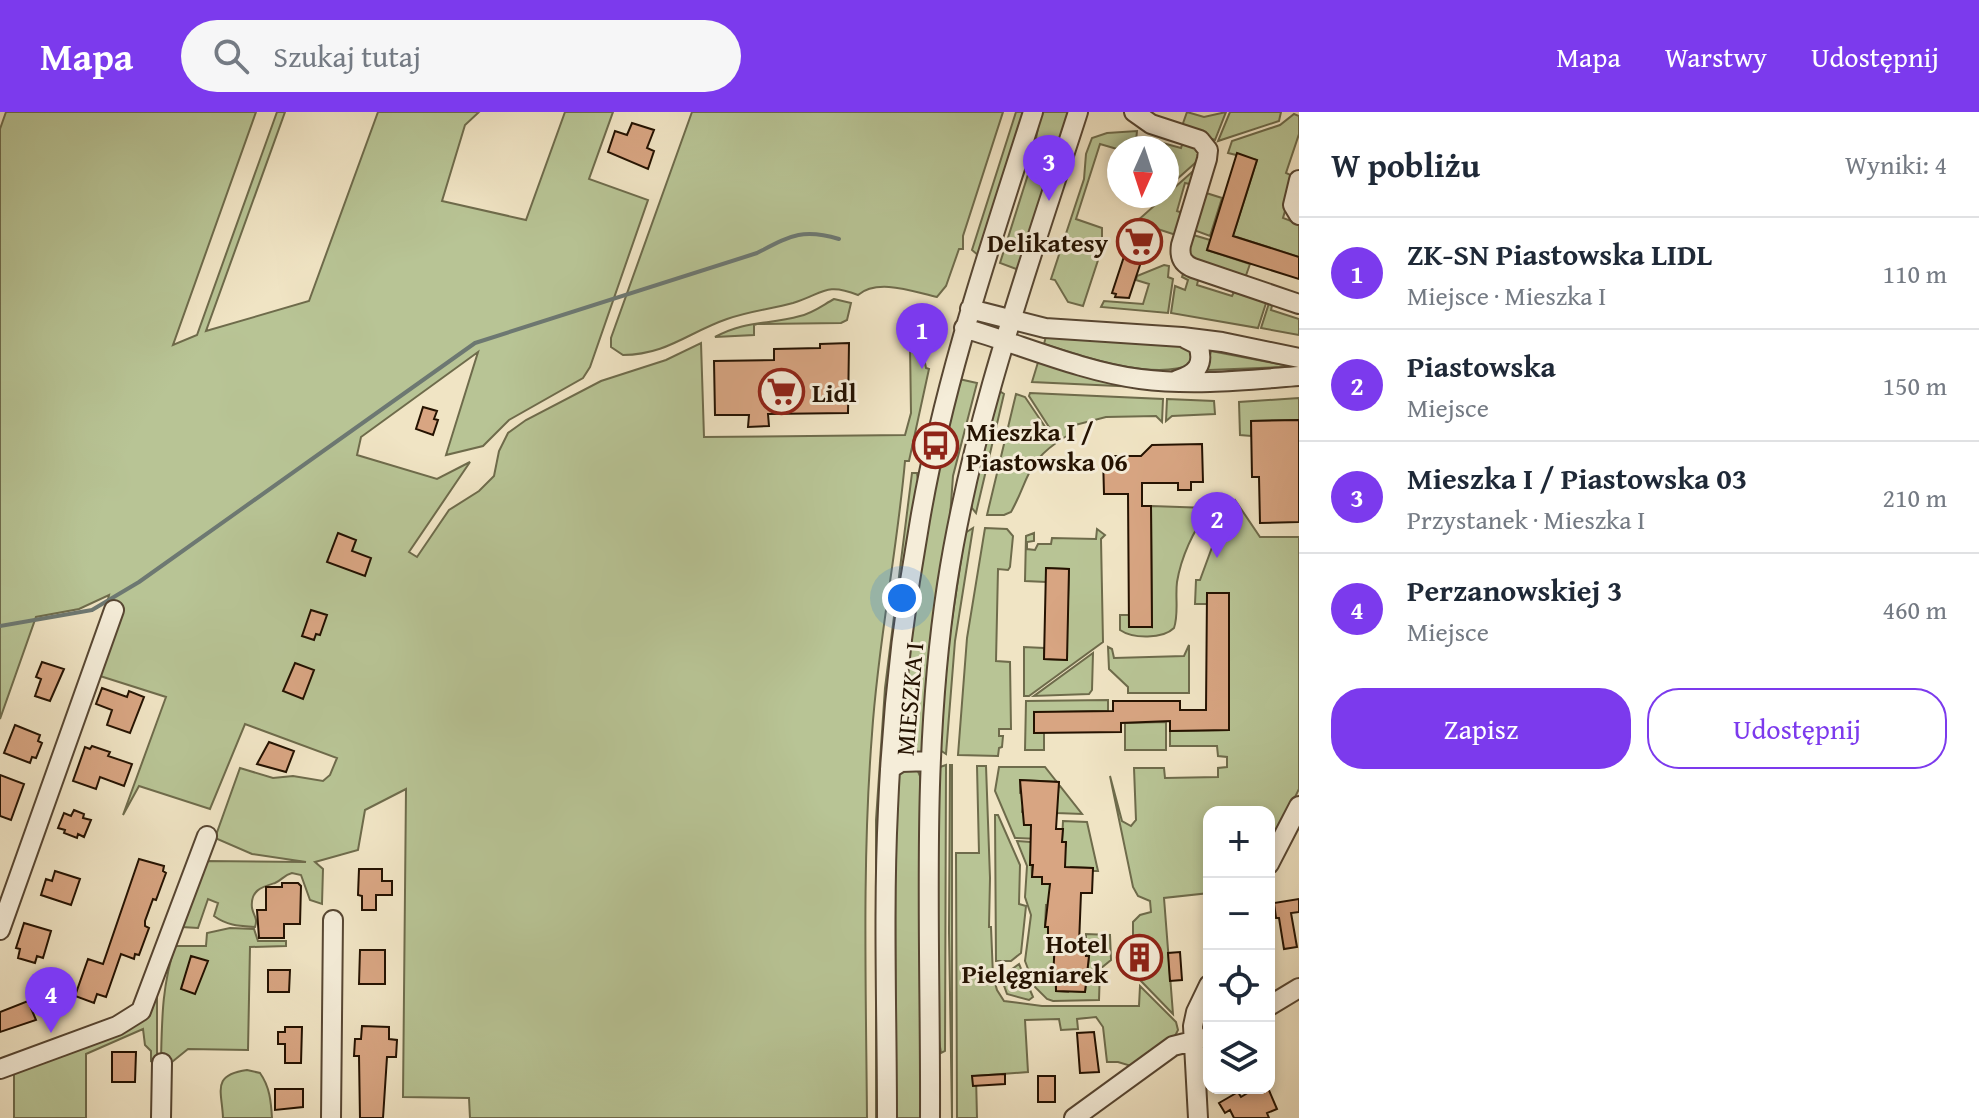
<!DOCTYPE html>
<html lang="pl">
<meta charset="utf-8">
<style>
:root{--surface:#fff;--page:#f6f6f7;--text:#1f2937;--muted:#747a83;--line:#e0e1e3;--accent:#7c3aed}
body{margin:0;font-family:"Gentium Book Plus",serif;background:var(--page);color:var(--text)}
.controls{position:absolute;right:24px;bottom:24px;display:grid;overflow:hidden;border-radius:16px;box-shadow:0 4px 12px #0003}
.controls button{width:72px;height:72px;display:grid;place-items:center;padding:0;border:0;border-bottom:2px solid var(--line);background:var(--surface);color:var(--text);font:40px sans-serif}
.compass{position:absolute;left:1107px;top:24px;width:72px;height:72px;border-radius:50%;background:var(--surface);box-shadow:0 4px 12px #0003;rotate:183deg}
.you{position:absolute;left:902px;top:486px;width:28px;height:28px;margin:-20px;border:6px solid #fff;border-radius:50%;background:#1a73e8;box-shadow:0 0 0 12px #1a73e833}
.badge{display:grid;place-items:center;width:52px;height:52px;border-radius:50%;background:var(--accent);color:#fff;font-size:26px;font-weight:700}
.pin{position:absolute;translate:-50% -66px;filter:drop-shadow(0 2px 4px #0008)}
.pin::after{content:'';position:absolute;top:42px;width:28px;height:24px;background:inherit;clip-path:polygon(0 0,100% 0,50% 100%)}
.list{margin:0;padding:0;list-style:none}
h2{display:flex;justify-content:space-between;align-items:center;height:104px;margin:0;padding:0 32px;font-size:34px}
h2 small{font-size:26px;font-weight:400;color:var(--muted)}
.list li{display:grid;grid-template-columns:52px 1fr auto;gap:24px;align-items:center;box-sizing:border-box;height:112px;padding:0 32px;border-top:2px solid var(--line)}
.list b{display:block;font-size:30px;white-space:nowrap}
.list p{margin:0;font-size:26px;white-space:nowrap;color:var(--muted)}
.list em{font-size:26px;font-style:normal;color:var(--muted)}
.actions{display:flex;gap:16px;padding:24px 32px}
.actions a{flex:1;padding:18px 0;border:2px solid var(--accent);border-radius:32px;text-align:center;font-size:28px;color:var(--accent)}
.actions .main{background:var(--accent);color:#fff}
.icon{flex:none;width:44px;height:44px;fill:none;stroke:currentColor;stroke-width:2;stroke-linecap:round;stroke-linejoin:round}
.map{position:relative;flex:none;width:1299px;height:1006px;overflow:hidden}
header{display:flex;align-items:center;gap:48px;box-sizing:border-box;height:112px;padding:0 40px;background:var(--accent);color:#fff}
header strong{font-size:38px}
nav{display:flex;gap:44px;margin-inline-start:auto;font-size:28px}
.search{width:560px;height:72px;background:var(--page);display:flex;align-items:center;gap:20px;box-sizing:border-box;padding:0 28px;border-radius:44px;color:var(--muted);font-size:30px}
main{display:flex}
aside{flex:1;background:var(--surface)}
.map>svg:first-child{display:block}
</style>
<header>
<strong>Mapa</strong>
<div class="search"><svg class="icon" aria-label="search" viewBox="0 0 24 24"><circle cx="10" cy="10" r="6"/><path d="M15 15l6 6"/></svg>Szukaj tutaj</div>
<nav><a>Mapa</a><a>Warstwy</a><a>Udostępnij</a></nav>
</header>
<main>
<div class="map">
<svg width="1299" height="1006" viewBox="0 0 1299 1006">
<rect width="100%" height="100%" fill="#f0e4c4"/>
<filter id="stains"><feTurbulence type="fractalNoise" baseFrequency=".0025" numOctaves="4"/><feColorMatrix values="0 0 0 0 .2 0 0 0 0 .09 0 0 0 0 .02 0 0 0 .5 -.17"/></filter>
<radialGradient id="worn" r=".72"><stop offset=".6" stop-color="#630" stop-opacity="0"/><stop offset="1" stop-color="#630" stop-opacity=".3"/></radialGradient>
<path fill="#b8c495" stroke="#6e6b4b" stroke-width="2" d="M6,0H256L173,233L197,223L277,0H285L206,219L309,189L378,0H479L465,13L442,89L526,108L565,0H613L589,67L648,88L590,255L583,266L509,308L483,334L446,343L478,240L361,325L357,343L437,367L470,350L409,440L417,445L449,398L479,379L494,364L499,339L508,321L526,308L601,269L666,248L701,231L704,325L905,323L911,301L910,233L913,232L925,251L926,256L929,257L909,349H905C897,441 878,530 872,622C862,749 866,878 867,1006H470L469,986L403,985L406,677L365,698L358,738L315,750L323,757L322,792L310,788L301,763L292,761C284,763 282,768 275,771C262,775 250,778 252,796C254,805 258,806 255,815C239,814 228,814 214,804L218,791L208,787L198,816L182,815L206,749L306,750L252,742L215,726L240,656L273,666L293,664L323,669L330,663L337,646L245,612L210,697L139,674L123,703L166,585L100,564L106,496L109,483L79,497L36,505L0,607V17Z
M692,0H1003L963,124V137H959L946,174L937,185C914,180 878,166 858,183C825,170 823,182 793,191C771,197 749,199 727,207C689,220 666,243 623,243L611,235V226Z
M1016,0H1025L979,144L972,138Z
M1041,0H1070L1019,158L1000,151L1031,53Z
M1187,0L1204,5L1226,0L1215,28L1181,17Z
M1230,0H1281L1279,9L1218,29Z
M1294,2L1299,4V22L1286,61L1295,65L1283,106L1299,112V145L1237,125L1231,130L1257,48L1228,41L1232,29L1280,13Z
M1137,19L1136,29L1129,36L1117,37L1100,32L1076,107L1102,116V136L1083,194L1068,190L1055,168L1051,167L1084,67L1086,42L1092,26L1107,21Z
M1184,27L1195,30L1203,44L1167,76V36H1157L1159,30L1181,36Z
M1201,52L1194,73L1185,71L1177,99L1186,102L1179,124L1136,110Z
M1203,80L1222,86L1210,124L1191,117Z
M1190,122L1210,128L1207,138L1250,152L1244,169L1191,149L1187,133Z
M1164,153L1169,154L1168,165L1173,167L1168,201L1101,195L1104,189L1143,192L1149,172L1136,168L1137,164Z
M1184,159L1199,164L1197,173L1232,184L1235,178L1267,188L1258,216L1171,201L1175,174L1185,178L1188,168L1182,165Z
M834,187L851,191L847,208L841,211L757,212L754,213V223L715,225C746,208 768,213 800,204C813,201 823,193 834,187Z
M1270,188L1273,189L1271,198L1299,207V223L1261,216Z
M1046,224L1184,234L1193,242L1191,253C1151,268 1083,245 1044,232Z
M1211,239L1284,253L1286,255L1209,258L1207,256Z
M1039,247L1221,276L1224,279L1032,270Z
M959,267L977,271L953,364L949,419L923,639L920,642H899L909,532L929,402Z
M998,278L1004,282L976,401L972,396L971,389Z
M1030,281L1163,287L1162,310L1156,304L1106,305L1075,313L1074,320L1058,329L1029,284Z
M1016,282L1025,285L1056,331C1025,353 1028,370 1011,400L1004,403H987Z
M1299,286V308L1252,309L1251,324L1240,323L1239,290Z
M1167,287L1214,289L1215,302L1172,304L1166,309Z
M912,361H917L918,369L900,482L880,1006H876V708L885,576Z
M1235,388L1260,425H1299V677L1269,738V700H1209V781L1164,786L1173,902L1141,869L1143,840H1133V810L1140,803L1151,800L1150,789L1138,784L1133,775L1110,664L1122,709L1131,714L1136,708L1134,656H1164L1165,666L1218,665V656L1227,655V645L1218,644L1217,634H1170V619L1229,618V481H1207V492H1195L1196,468H1200L1214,430L1226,411L1220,403L1224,399L1229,404L1233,400L1228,394Z
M1151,394L1208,396L1209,399C1193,418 1181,446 1177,470C1175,486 1179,501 1174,516C1163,527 1133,527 1120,518V503H1129L1152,515Z
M973,416L955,529L946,642L940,638V630L949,527L965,421Z
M985,416L1007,417L1013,424L1010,455L1008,458L998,457L996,549L1010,550L1011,617H999V624H1003L1002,635L999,636L998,644L958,643L967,526Z
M1097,417L1105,423L1101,427L1103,530L1029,584H1024V535L1044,536V547L1066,548L1069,457L1047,456L1046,470L1025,469L1026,424L1034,421V429L1027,430V437L1035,438L1038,432H1051L1052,426L1096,427Z
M1189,533V581H1128V575L1109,557L1108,535L1112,537L1114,546L1184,544Z
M1093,541L1092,578L1089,582L1034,584Z
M1108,588V599L1057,600V603L1034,600V621H1044V638H1025L1026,589Z
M1166,610V638H1125V611Z
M946,653L945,939L941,941L938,923L937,688L940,655Z
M950,653H952V1006L949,820Z
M977,654H986L990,766L989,815H991L993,864L997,878L1004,889L1042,894H1139L1140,874L1176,910L1178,918L1174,926L1131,954L1118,950H1107L1103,915L1096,905L1077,907L1078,917L1061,918L1059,907L1025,908L1028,960L976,964L977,1006H957L956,741H979Z
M999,655H1045L1082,702L1056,701L1053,683L1058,682L1059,670L1020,668V681L1025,682L1022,700L1041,714L1040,727L1015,726L995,679Z
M903,657H917L920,664L922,1006H896L895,716L899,661Z
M995,703H998L1020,753L1019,792L1026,794L1021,841L1011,849H996Z
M1063,709L1087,710L1098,759H1093L1092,756L1071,755L1070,766L1062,753L1066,731L1062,730Z
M1017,729L1031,730L1032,765H1042L1043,772H1056L1049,793H1046L1045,814L1048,815V828H1064L1054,845L1056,879L1068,880L1069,874L1073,879L1085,880L1089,845L1086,844V822L1110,823L1111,848L1100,857L1099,888L1053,889L1047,887L1035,875L1025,849L1031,803L1025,785L1027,754Z
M230,816L254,817L258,829H286V834L250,835L248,938L188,937L172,950L161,948C162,906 162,874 175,834H206L207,821Z
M1019,852L1033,885L1029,888L1007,882L1001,865Z
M157,879V948L151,949V939L145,933L143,917L86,942V1006H14V958L93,929Z
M247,958L260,961C270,975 271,990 272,1006H223C222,979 211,963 247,958Z"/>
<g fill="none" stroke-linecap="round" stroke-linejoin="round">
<path stroke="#6d7872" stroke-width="4" d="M0,514L92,498L139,470L475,231L757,141C790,124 802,116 839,127"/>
</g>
<path fill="#d8a582" stroke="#241201" stroke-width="2" d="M632,11L654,18L647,36L654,39L648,57L608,40L615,19L627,23Z
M1237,41L1257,48L1233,124L1299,145V167L1207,138Z
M1134,114L1151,120L1129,186L1115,185L1116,182L1112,181Z
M849,231L848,301L768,302L769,314L748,315L749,303H715L714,249L774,248V237L820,236V232Z
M423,295L437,299L434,307L438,308L433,323L416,317Z
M1299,308V410L1260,411L1259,365H1252L1251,309Z
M1202,332L1203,370H1191V378H1178V371H1142V394H1151L1152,515H1129L1128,382H1104L1103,344H1141L1152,333Z
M338,421L356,428L352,439L371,446L365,464L327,450Z
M1046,456L1069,457L1067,548L1044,547Z
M1207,481H1229V618L1170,619V609L1121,611V620L1034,621V600L1113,599V589H1180V598H1206Z
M311,498L327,503L320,523L316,522L314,528L302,524Z
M42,550L64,557L50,589L35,584L41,567L36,565Z
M295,551L314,558L303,587L283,579Z
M102,576L127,585L129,579L144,585L130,621L107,613L112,598L96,592Z
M15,613L40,623L38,629L42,631L36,646L32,645L30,651L4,641Z
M269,630L294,639L286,660L257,652Z
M92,634L110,640L108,644L132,652L124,674L100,665L96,677L73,669L85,635L90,637Z
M0,663L24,672L11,708L0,704Z
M1020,668L1059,670L1056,717H1063L1062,730H1066L1065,755L1093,756L1092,781H1081L1079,832H1086V844H1089L1085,880L1056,879V867H1053L1055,828H1048V815H1045L1050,772H1042V765H1032L1033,753H1030L1031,713H1024Z
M74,698L84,702L83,706L91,708L84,725L78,722L77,726L64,721L65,718L58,716L64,701L71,704Z
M139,747L164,754L163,759L166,761L156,788L153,787L145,809V814L149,816L139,843L135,842L134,847L121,842L106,885L97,882L94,891L75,884L88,847L103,852Z
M359,757H382V769H392V783H376V798H362V784L358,783Z
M55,759L80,767L71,793L41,783L46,767L52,769Z
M282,771H298L301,774L300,812H284V826H259L257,798H266V775H282Z
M1299,787V800L1291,801L1297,835L1284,837L1279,806H1276L1274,791Z
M24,811L51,819L43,846L37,844L35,851L18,846L20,837L16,836Z
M360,838H385V872H359Z
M1180,840L1182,868L1170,869L1168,841Z
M191,844L208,849L195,882L181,877Z
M268,858H290L289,880H268Z
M28,889L36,908L0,920V900Z
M362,914L389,915V927L397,928L396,945H387L383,1006H360L359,944H354L355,927H361Z
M285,915H302L301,951H285V932H278V920H285Z
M1094,920L1099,960L1080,961L1077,921Z
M112,940H136L135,970H112Z
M1005,962V972L973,974L972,964Z
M1038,964H1055V990H1038Z
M1256,976H1268L1277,997L1267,1001L1269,1006H1234L1230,998L1225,1001L1219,991L1238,980L1241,985Z
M275,977H303V995L275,998Z"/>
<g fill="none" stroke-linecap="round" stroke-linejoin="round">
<defs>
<path id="minor" d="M1134,0L1151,12L1200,28L1208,38L1207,47L1181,133C1179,145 1183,152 1193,156L1299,192
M1299,68L1293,93L1299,103
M970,197L1045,216L1182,225L1222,230L1299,246
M964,216C1022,233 1081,259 1140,267C1193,274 1247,268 1299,264
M1177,268C1196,262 1205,253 1198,233L1186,227
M890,657L901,650L930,649
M1269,752L1299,694
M0,818L114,498
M1269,894L1299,876
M0,957L117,914L141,899L207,724
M161,1006L162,951
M331,1006L333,808
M887,1006C887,903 883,800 888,697C892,600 903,503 920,408C944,268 990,135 1033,0
M930,1006C931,828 920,650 947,473C972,310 1028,156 1078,0
M1074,1006L1173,934L1209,925
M1198,1006L1193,914L1196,900L1209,873"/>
</defs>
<use href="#minor" stroke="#574632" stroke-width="22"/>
<use href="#minor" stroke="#f5edd9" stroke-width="18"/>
</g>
<defs>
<symbol id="supermarket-ring" viewBox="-11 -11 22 22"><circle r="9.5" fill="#f5edd9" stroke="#8f2418" stroke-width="1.5"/><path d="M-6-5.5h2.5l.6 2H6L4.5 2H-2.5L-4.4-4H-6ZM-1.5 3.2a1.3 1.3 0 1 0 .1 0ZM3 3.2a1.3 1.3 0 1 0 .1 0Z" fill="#8f2418"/></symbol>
<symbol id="bus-ring" viewBox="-11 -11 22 22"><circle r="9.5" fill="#f5edd9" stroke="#8f2418" stroke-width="1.5"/><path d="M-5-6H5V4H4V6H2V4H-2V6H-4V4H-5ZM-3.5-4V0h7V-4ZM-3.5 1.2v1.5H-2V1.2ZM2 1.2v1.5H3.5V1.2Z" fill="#8f2418"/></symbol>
<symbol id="building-ring" viewBox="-11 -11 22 22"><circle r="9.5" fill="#f5edd9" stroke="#8f2418" stroke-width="1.5"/><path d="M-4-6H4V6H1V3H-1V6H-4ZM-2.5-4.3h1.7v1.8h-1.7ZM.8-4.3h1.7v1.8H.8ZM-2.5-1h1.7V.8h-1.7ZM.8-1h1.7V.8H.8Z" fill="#8f2418"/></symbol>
</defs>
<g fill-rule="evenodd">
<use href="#supermarket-ring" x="1114" y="104" width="51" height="51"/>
<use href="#supermarket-ring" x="756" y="254" width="51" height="51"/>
<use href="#bus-ring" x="910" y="308" width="51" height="51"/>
<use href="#building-ring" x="1114" y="820" width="51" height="51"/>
</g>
<g text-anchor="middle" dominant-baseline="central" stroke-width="6" stroke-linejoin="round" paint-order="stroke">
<g font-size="26" font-weight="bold" fill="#241201" stroke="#f5edd9" text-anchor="end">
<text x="1108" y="130">Delikatesy</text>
<text x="812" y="280" text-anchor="start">Lidl</text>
<text x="966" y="319" text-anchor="start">Mieszka I /<tspan x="966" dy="30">Piastowska 06</tspan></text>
<text x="1108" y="831">Hotel<tspan x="1108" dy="30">Pielęgniarek</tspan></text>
</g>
<g font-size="26" fill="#241201" stroke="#f5edd9">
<text transform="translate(909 587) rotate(-85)">MIESZKA I</text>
</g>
</g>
<rect width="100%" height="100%" filter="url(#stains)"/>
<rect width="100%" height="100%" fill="url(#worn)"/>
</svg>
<div class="controls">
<button>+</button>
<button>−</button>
<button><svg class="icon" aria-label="locate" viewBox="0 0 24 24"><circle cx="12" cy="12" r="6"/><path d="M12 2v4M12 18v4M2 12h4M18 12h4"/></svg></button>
<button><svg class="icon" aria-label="layers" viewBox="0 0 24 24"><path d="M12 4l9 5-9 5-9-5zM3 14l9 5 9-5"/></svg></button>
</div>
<svg class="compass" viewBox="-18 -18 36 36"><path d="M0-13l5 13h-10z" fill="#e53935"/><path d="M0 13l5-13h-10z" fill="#747a83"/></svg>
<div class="you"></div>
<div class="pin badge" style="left:922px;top:257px">1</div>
<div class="pin badge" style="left:1217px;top:446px">2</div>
<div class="pin badge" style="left:1049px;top:89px">3</div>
<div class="pin badge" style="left:51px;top:921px">4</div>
</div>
<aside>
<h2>W pobliżu<small>Wyniki: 4</small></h2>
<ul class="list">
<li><span class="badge">1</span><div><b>ZK-SN Piastowska LIDL</b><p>Miejsce · Mieszka I</p></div><em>110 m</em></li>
<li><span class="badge">2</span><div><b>Piastowska</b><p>Miejsce</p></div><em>150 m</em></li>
<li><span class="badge">3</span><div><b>Mieszka I / Piastowska 03</b><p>Przystanek · Mieszka I</p></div><em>210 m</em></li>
<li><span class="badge">4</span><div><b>Perzanowskiej 3</b><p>Miejsce</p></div><em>460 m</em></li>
</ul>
<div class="actions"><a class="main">Zapisz</a><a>Udostępnij</a></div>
</aside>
</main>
